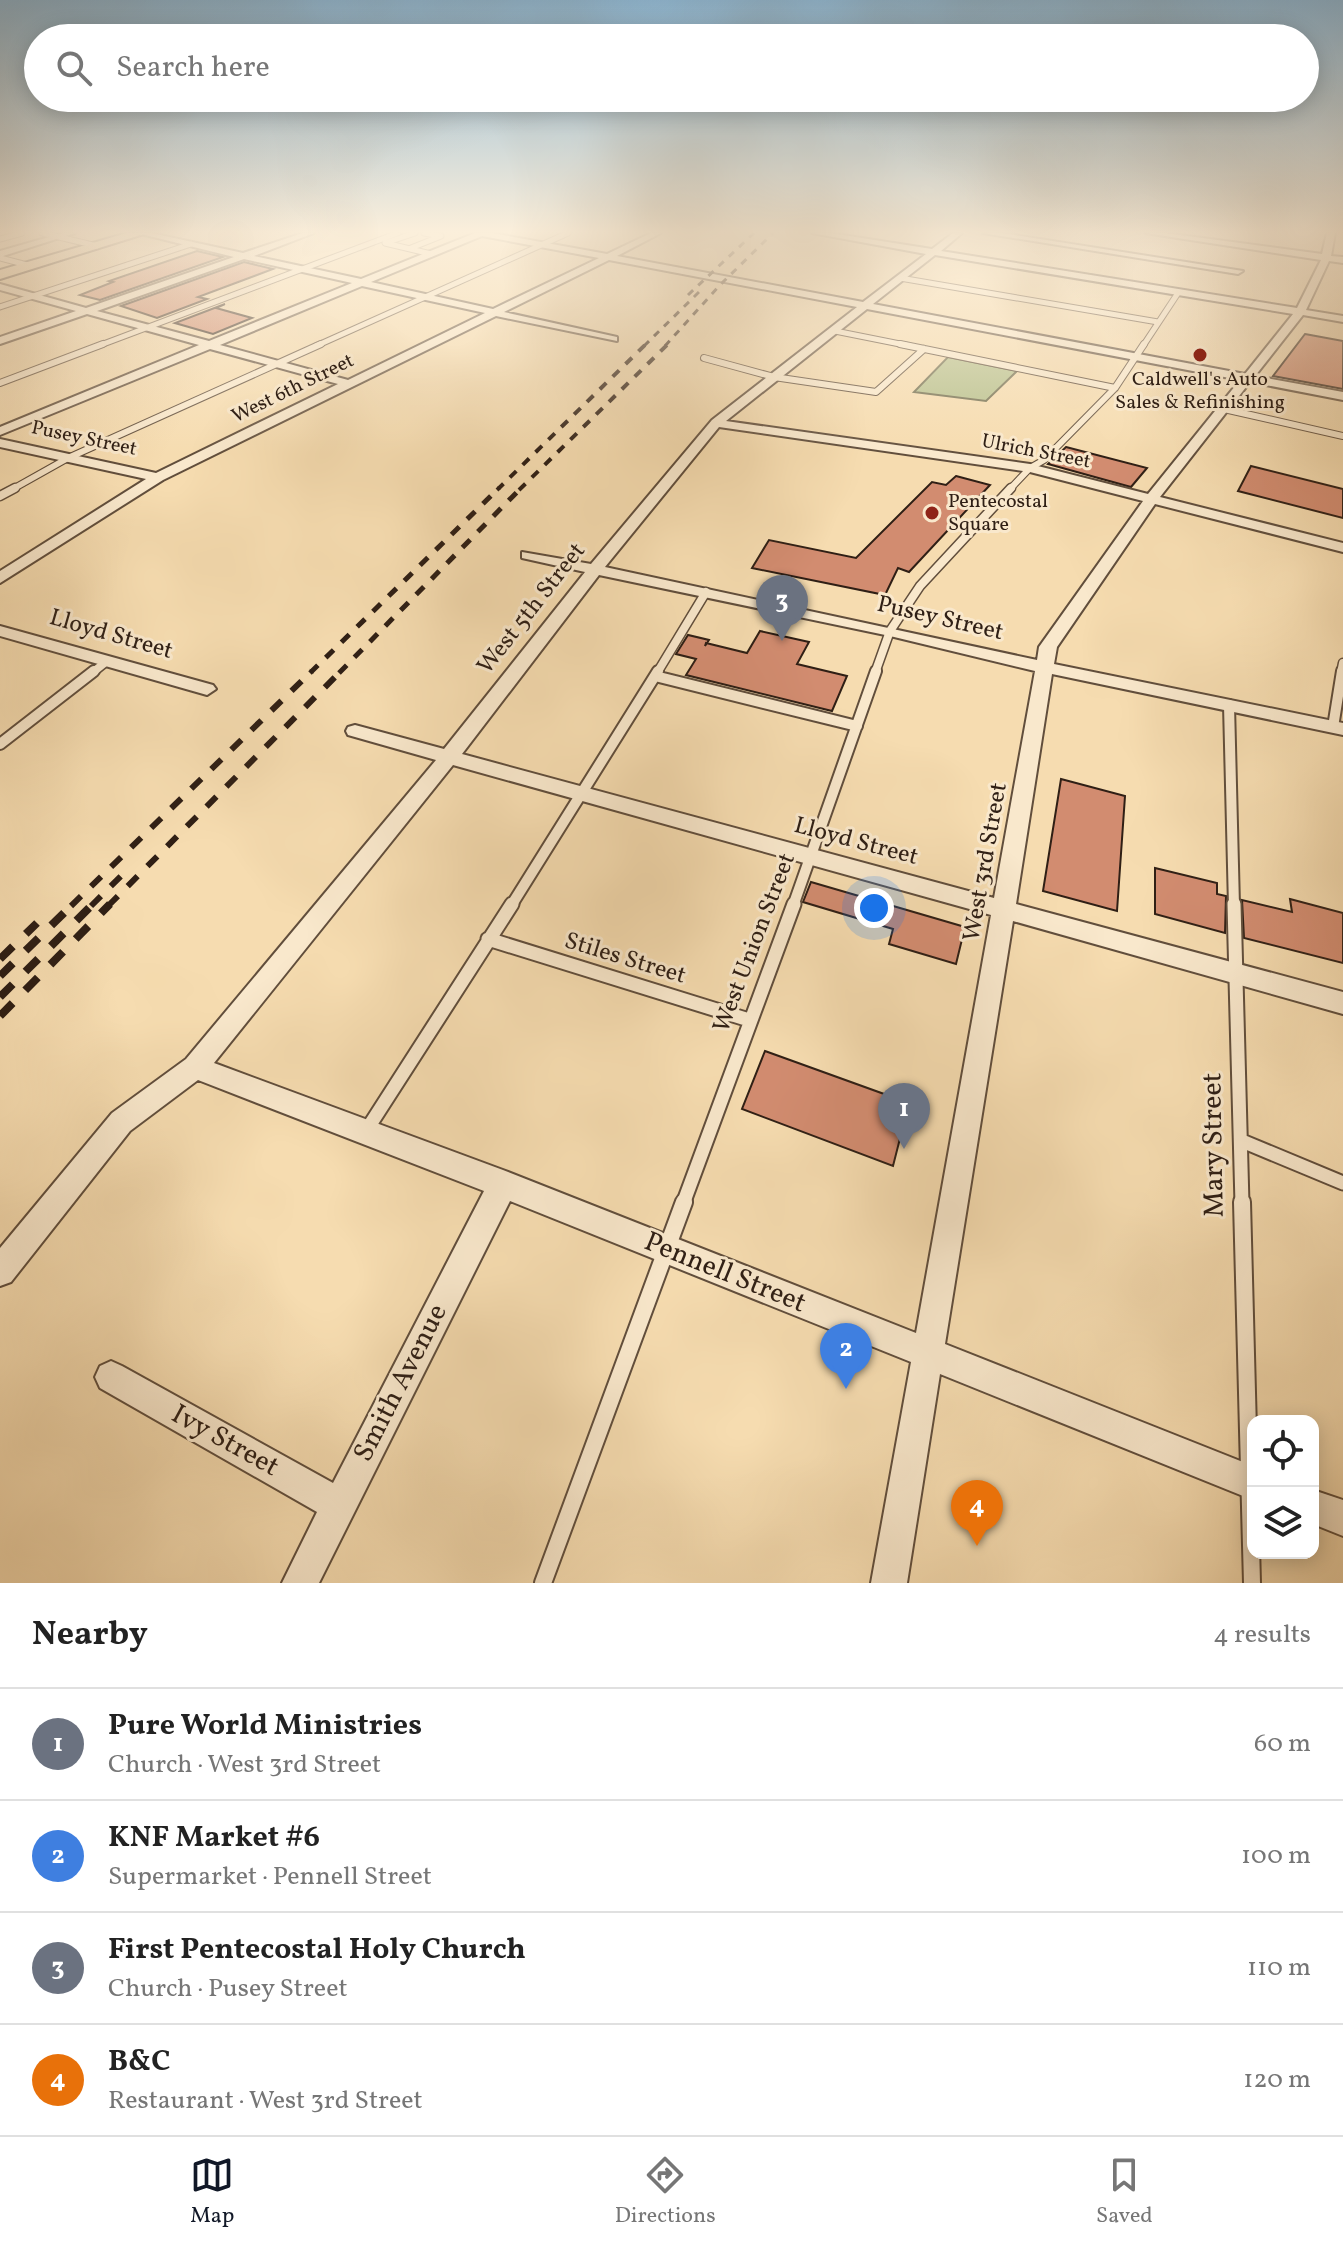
<!DOCTYPE html>
<meta charset="utf-8">
<style>
:root{--surface:#fff;--page:#f6f6f6;--text:#222;--muted:#767676;--line:#e0e0e0;--accent:#111827}
body{margin:0;font-family:Vollkorn,serif;background:var(--page);color:var(--text)}
.controls{position:absolute;right:24px;bottom:24px;display:grid;overflow:hidden;border-radius:16px;box-shadow:0 4px 20px #0003}
.controls button{width:72px;height:72px;display:grid;place-items:center;padding:0;border:0;border-bottom:2px solid var(--line);background:var(--surface);color:var(--text);font:40px sans-serif}
.you{position:absolute;left:874px;top:908px;width:28px;height:28px;margin:-20px;border:6px solid #fff;border-radius:50%;background:#1a73e8;box-shadow:0 0 0 12px #1a73e833}
.badge{display:grid;place-items:center;width:52px;height:52px;border-radius:50%;background:var(--accent);color:#fff;font-size:26px;font-weight:700}
.pin{position:absolute;translate:-50% -66px;filter:drop-shadow(0 2px 4px #0008)}
.pin::after{content:'';position:absolute;top:42px;width:28px;height:24px;background:inherit;clip-path:polygon(0 0,100% 0,50% 100%)}
.list{margin:0;padding:0;list-style:none}
h2{display:flex;justify-content:space-between;align-items:center;height:104px;margin:0;padding:0 32px;font-size:34px}
h2 small{font-size:26px;font-weight:400;color:var(--muted)}
.list li{display:grid;grid-template-columns:52px 1fr auto;gap:24px;align-items:center;box-sizing:border-box;height:112px;padding:0 32px;border-top:2px solid var(--line)}
.list b{display:block;font-size:30px;white-space:nowrap}
.list p{margin:0;font-size:26px;white-space:nowrap;color:var(--muted)}
.list em{font-size:26px;font-style:normal;color:var(--muted)}
.icon{flex:none;width:44px;height:44px;fill:none;stroke:currentColor;stroke-width:2;stroke-linecap:round;stroke-linejoin:round}
.map{position:relative;flex:none;width:1343px;height:1583px;overflow:hidden}
.search{position:absolute;background:var(--surface);box-shadow:0 4px 20px #0003;left:24px;right:24px;top:24px;height:88px;display:flex;align-items:center;gap:20px;box-sizing:border-box;padding:0 28px;border-radius:44px;color:var(--muted);font-size:30px}
.sheet{height:552px;background:var(--surface)}
nav{display:flex;justify-content:space-around;align-items:center;box-sizing:border-box;height:112px;border-top:2px solid var(--line);background:var(--surface);font-size:22px;color:var(--muted)}
nav a{display:grid;justify-items:center;gap:4px}
nav .on{color:var(--accent)}
.map>svg:first-child{display:block}
</style>
<div class="map">
<svg width="1343" height="1583" viewBox="0 0 1343 1583">
<rect width="100%" height="100%" fill="#f6dcb0"/>
<filter id="stains"><feTurbulence type="fractalNoise" baseFrequency=".0025" numOctaves="4"/><feColorMatrix values="0 0 0 0 .2 0 0 0 0 .09 0 0 0 0 .02 0 0 0 .5 -.17"/></filter>
<radialGradient id="worn" r=".72"><stop offset=".6" stop-color="#630" stop-opacity="0"/><stop offset="1" stop-color="#630" stop-opacity=".3"/></radialGradient>
<path fill="#b8c18e" stroke="#747052" stroke-width="2" d="M948,357L1017,371L986,401L914,392Z"/>
<path fill="#d28c70" stroke="#2f1f15" stroke-width="2" d="M197,251L223,257L100,300L80,295L113,282L109,281Z
M244,262L273,269L198,297L207,299L157,318L121,306Z
M225,304L216,308L252,318L213,334L175,323Z
M1305,334L1343,341V389L1273,376Z
M1066,447L1147,468L1131,487L1048,464Z
M1251,466L1343,489V518L1238,491Z
M956,476L990,485L909,572L898,568L885,595L752,568L769,540L856,558L932,482L946,485Z
M760,631L809,642L797,664L847,676L832,711L686,675L696,659L676,654L688,635L709,640L705,646L706,643L747,653Z
M1061,779L1125,796L1117,911L1043,891Z
M1155,868L1217,883V894L1226,896L1225,933L1155,914Z
M811,882L965,927L956,964L889,944L893,929L803,902Z
M1290,899L1343,913V963L1244,938L1242,900L1292,912Z
M765,1051L909,1103L893,1166L742,1109Z"/>
<g fill="none" stroke-linecap="round" stroke-linejoin="round">
<defs>
<path id="lane-far5" d="M42,233L97,246
M415,233L385,243L431,254
M0,239L22,233
M411,248L441,236L424,233
M0,258L31,266
M900,278L1158,322
M0,307L191,244
M835,331L910,346
M98,346L398,233
M316,346L568,233
M1143,346L1178,293"/>
<path id="lane-far4" d="M900,344L1115,388
M704,358L774,377L876,392L924,349
M0,383L103,344
M1224,409L1343,436
M11,490L68,458L321,344
M1009,490L1030,468L1044,460L1115,388L1144,344"/>
<path id="lane-far3" d="M0,496L15,488
M92,673L107,661
M657,673L706,592
M875,673L890,631L920,586L1011,488
M1341,673L1343,663"/>
<path id="lane-far2" d="M655,676L857,726
M1229,705L1234,906
M1333,727L1342,671
M0,744L94,671
M511,906L658,671
M793,906L876,671"/>
<path id="lane-far1" d="M1234,904L1242,1204
M488,939L749,1020
M366,1131L512,904
M1242,1141L1343,1183
M683,1204L794,904"/>
<path id="lane" d="M1242,1202L1252,1583
M543,1583L684,1202"/>
<path id="street" d="M63,233H75L0,257V251Z
M137,233H151L243,253L303,233H314L254,256L361,279L475,233H492L607,254L651,233H661L617,256L863,302L926,254L812,233H830L932,249L953,233H962L941,251L1297,308L1321,260L1145,233H1165L1322,254L1327,233H1335L1331,256L1343,257V263L1329,261L1306,310L1343,316V322L1303,315L1255,376L1343,392V400L1250,382L1160,497L1343,543V552L1155,504L1057,647L1054,664L1343,723V735L1052,674L1016,904L1343,992V1014L1013,921L945,1344L1253,1466V1500L940,1374L907,1583H871L911,1362L510,1201L319,1583H282L317,1512L100,1388L95,1377L100,1366L111,1361L122,1366L333,1483L484,1191L198,1080L130,1131L11,1282L0,1286V1248L112,1113L186,1059L436,760L348,735L346,731L348,727L355,725L444,749L585,572L522,558V552L591,564L712,420L857,307L609,260L504,312L617,337V341L496,316L163,480L0,583V571L146,479L0,447V439L156,473L338,384L210,349L0,435V427L199,345L87,314L0,344V337L76,311L0,290V284L86,308L234,257ZM482,236L599,258L493,309L371,282ZM935,255L1293,314L1245,374L873,304ZM244,259L352,283L209,341L97,311ZM362,286L485,313L348,380L220,345ZM867,309L1240,380L1148,494L1030,464L726,421ZM719,427L1030,472L1143,501L1039,647L1037,660L605,567ZM599,575L890,636L1035,671L994,898L462,754ZM453,765L991,915L916,1333L503,1170L214,1063Z
M983,233H1002L1243,271L1238,274Z
M0,626L213,685L216,689L207,695L0,636Z
M1313,1490L1343,1500V1536L1313,1524Z"/>
<path id="primary" d="M127,233H147L0,279V270Z"/>
</defs>
<use href="#lane-far5" stroke="#614e3c" stroke-width="7"/>
<use href="#lane-far4" stroke="#614e3c" stroke-width="8"/>
<use href="#lane-far3" stroke="#614e3c" stroke-width="11"/>
<use href="#lane-far2" stroke="#614e3c" stroke-width="14"/>
<use href="#lane-far1" stroke="#614e3c" stroke-width="17"/>
<use href="#lane" stroke="#614e3c" stroke-width="20"/>
<use href="#street" stroke="#614e3c" stroke-width="4"/>
<use href="#primary" stroke="#2f1f15" stroke-width="4"/>
<use href="#lane-far5" stroke="#f9e8cc" stroke-width="5"/>
<use href="#lane-far4" stroke="#f9e8cc" stroke-width="6"/>
<use href="#lane-far3" stroke="#f9e8cc" stroke-width="8"/>
<use href="#lane-far2" stroke="#f9e8cc" stroke-width="10"/>
<use href="#lane-far1" stroke="#f9e8cc" stroke-width="13"/>
<use href="#lane" stroke="#f9e8cc" stroke-width="16"/>
<use href="#street" fill="#f9e8cc" fill-rule="evenodd"/>
<use href="#primary" fill="#f6dcb0" fill-rule="evenodd"/>
<path stroke="#2f1f15" stroke-width="3" stroke-dasharray="7 7" stroke-linecap="butt" d="M688,295L754,233
M644,346L700,291
M665,346L720,285L773,233"/>
<path stroke="#2f1f15" stroke-width="4" stroke-dasharray="9 9" stroke-linecap="butt" d="M497,490L646,344
M519,490L668,344"/>
<path stroke="#2f1f15" stroke-width="5" stroke-dasharray="11 11" stroke-linecap="butt" d="M310,673L499,488
M339,673L521,488"/>
<path stroke="#2f1f15" stroke-width="6" stroke-dasharray="14 14" stroke-linecap="butt" d="M71,906L312,671
M91,906L130,867
M108,906L341,671"/>
<path stroke="#2f1f15" stroke-width="8" stroke-dasharray="18 18" stroke-linecap="butt" d="M0,959L37,923
M0,976L73,904
M0,997L93,904
M0,1016L110,904"/>
</g>
<linearGradient id="sky" x2="0" y2="1"><stop stop-color="#8bb6d4"/><stop offset="0.51" stop-color="#fbefdb"/><stop offset="1" stop-color="#fbefdb" stop-opacity="0"/></linearGradient>
<rect width="1343" height="454" fill="url(#sky)"/>
<g fill="#8f2418" stroke="#f9e8cc" stroke-width="3">
<circle cx="1200" cy="355" r="8"/>
<circle cx="932" cy="513" r="8"/>
</g>
<g text-anchor="middle" dominant-baseline="central" stroke-width="6" stroke-linejoin="round" paint-order="stroke">
<g font-size="20" fill="#2f1f15" stroke="#f9e8cc">
<text x="1200" y="380">Caldwell's Auto<tspan x="1200" dy="23">Sales &amp; Refinishing</tspan></text>
<text x="948" y="502" text-anchor="start">Pentecostal<tspan x="948" dy="23">Square</tspan></text>
</g>
<g font-size="20" fill="#2f1f15" stroke="#f9e8cc">
<text transform="translate(293 389) rotate(-26)">West 6th Street</text>
<text transform="translate(84 439) rotate(12)">Pusey Street</text>
<text transform="translate(1036 452) rotate(11)">Ulrich Street</text>
</g>
<g font-size="24" fill="#2f1f15" stroke="#f9e8cc">
<text transform="translate(532 609) rotate(-52)">West 5th Street</text>
<text transform="translate(940 619) rotate(13)">Pusey Street</text>
<text transform="translate(111 635) rotate(16)">Lloyd Street</text>
<text transform="translate(856 842) rotate(15)">Lloyd Street</text>
<text transform="translate(986 862) rotate(-80)">West 3rd Street</text>
<text transform="translate(755 943) rotate(-69)">West Union Street</text>
<text transform="translate(625 959) rotate(17)">Stiles Street</text>
</g>
<g font-size="28" fill="#2f1f15" stroke="#f9e8cc">
<text transform="translate(1214 1145) rotate(-91)">Mary Street</text>
<text transform="translate(725 1273) rotate(22)">Pennell Street</text>
<text transform="translate(401 1383) rotate(-63)">Smith Avenue</text>
<text transform="translate(225 1441) rotate(29)">Ivy Street</text>
</g>
</g>
<rect width="100%" height="100%" filter="url(#stains)"/>
<rect width="100%" height="100%" fill="url(#worn)"/>
</svg>
<div class="controls">
<button><svg class="icon" aria-label="locate" viewBox="0 0 24 24"><circle cx="12" cy="12" r="6"/><path d="M12 2v4M12 18v4M2 12h4M18 12h4"/></svg></button>
<button><svg class="icon" aria-label="layers" viewBox="0 0 24 24"><path d="M12 4l9 5-9 5-9-5zM3 14l9 5 9-5"/></svg></button>
</div>
<div class="you"></div>
<div class="pin badge" style="left:904px;top:1149px;background:#6b7280">1</div>
<div class="pin badge" style="left:846px;top:1389px;background:#3f7fe0">2</div>
<div class="pin badge" style="left:782px;top:641px;background:#6b7280">3</div>
<div class="pin badge" style="left:977px;top:1546px;background:#e8710a">4</div>
<div class="search"><svg class="icon" aria-label="search" viewBox="0 0 24 24"><circle cx="10" cy="10" r="6"/><path d="M15 15l6 6"/></svg>Search here</div>
</div>
<section class="sheet">
<h2>Nearby<small>4 results</small></h2>
<ul class="list">
<li><span class="badge" style="background:#6b7280">1</span><div><b>Pure World Ministries</b><p>Church · West 3rd Street</p></div><em>60 m</em></li>
<li><span class="badge" style="background:#3f7fe0">2</span><div><b>KNF Market #6</b><p>Supermarket · Pennell Street</p></div><em>100 m</em></li>
<li><span class="badge" style="background:#6b7280">3</span><div><b>First Pentecostal Holy Church</b><p>Church · Pusey Street</p></div><em>110 m</em></li>
<li><span class="badge" style="background:#e8710a">4</span><div><b>B&amp;C</b><p>Restaurant · West 3rd Street</p></div><em>120 m</em></li>
</ul>
</section>
<nav>
<a class="on"><svg class="icon" aria-label="map" viewBox="0 0 24 24"><path d="M3 6l6-2 6 2 6-2v14l-6 2-6-2-6 2zM9 4v14M15 6v14"/></svg>Map</a>
<a><svg class="icon" aria-label="directions" viewBox="0 0 24 24"><path d="M12 3l9 9-9 9-9-9zM9 14v-3h6M13 9l2 2-2 2"/></svg>Directions</a>
<a><svg class="icon" aria-label="saved" viewBox="0 0 24 24"><path d="M7 4h10v16l-5-4-5 4z"/></svg>Saved</a>
</nav>
